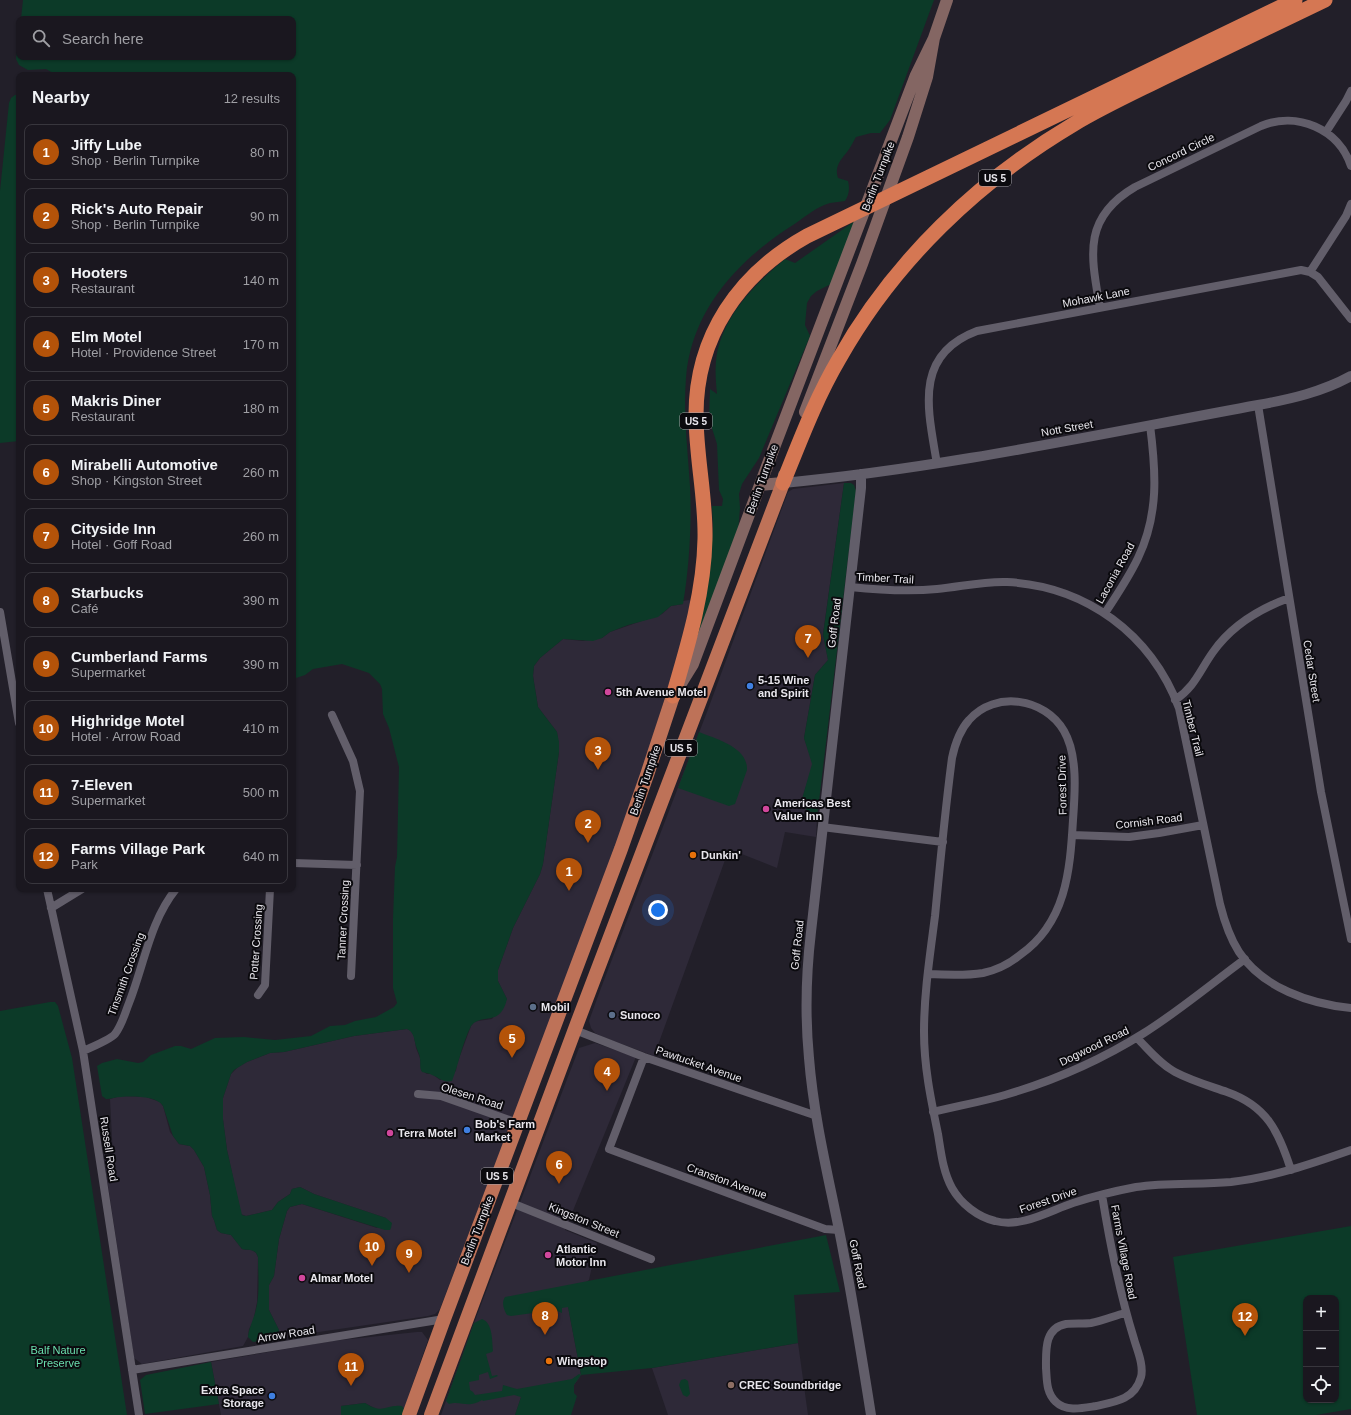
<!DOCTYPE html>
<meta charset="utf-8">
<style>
:root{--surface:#1a171f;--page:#27242c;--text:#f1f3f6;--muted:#9f9fa4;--line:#38363d;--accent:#b45309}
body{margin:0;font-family:Arial,sans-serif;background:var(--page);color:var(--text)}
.controls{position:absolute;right:12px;bottom:12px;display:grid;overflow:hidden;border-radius:8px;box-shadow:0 1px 3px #0004}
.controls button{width:36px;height:36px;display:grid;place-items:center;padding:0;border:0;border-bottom:1px solid var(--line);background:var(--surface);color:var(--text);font:20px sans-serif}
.you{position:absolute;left:658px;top:910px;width:14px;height:14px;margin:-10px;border:3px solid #fff;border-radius:50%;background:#1a73e8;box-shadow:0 0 0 6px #1a73e833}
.badge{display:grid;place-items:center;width:26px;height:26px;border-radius:50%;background:var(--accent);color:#fff;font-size:13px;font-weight:700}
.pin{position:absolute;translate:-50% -33px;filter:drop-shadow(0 1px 2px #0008)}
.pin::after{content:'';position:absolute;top:21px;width:14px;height:12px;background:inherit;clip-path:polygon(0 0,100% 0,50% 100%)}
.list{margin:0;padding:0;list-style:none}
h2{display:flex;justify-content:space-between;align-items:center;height:52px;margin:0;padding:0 16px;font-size:17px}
h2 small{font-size:13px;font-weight:400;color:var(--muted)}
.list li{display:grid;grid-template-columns:26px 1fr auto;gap:12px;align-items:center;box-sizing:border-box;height:56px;margin:0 8px 8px;padding:0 8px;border:1px solid var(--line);border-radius:8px}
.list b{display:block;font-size:15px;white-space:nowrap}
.list p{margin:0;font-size:13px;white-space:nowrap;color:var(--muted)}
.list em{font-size:13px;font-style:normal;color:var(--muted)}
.icon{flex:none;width:22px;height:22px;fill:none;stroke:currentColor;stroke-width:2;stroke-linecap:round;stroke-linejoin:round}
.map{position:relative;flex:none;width:1351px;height:1415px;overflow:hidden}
.search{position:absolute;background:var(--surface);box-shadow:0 1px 3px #0004;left:16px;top:16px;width:280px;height:44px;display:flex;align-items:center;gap:10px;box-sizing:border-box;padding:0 14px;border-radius:8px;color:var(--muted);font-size:15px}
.panel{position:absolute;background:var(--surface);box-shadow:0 1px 3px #0004;left:16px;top:72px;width:280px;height:820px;border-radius:8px}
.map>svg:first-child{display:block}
</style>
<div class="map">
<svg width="1351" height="1415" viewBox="0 0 1351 1415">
<rect width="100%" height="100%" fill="#221f29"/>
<path fill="#2e2938" d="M844,483L823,634L828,660L815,675L804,738L813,764L802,799L811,819L817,818L816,837L785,832L777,868L729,849L654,1056L603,1037L595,1033L591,1028L589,1021L601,988L707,712L788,492L793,489Z
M689,600L691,601L686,629L630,811L440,1309L435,1314L428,1316L278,1338L279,1330L269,1310V1285L274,1276L279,1239L287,1211L290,1207L302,1204L377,1228L386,1218L314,1194L300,1187L292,1189L290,1194L278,1202L272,1210L246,1216L241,1214L227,1150L223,1120V1098L231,1074L238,1067L247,1062L270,1053L284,1052L354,1036L407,1029L411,1031L414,1036L416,1048L420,1058L421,1070L427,1074H432L440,1080L456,1071L457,1064L471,1026L474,1022L478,1021L492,1019L507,999L498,981V970L513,928L540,874L543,864L559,752L557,732L538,707L533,676L534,666L540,658L563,639L583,641L602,638L610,632L662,614L671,606L683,604V601Z
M595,1043L636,1057L565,1230L597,1243L589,1280L566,1296L581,1375L574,1385V1393L522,1394L515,1415H441L474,1323L579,1048Z
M120,1096L146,1097L160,1102L163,1106L170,1132L179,1144L190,1146L194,1150L204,1167L210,1195L212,1216L214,1220L217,1230L221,1233L231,1235L242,1249L247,1250H252L256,1253L258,1257L257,1302L253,1322L249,1329L248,1337L243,1346L142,1364L134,1358L104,1159L113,1157L110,1099Z
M417,1332H422L428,1340L404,1409L398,1406L378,1410L365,1403L341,1406V1415H221L211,1362L332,1341Z
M798,1343L808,1415H668L652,1368Z"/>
<path fill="#0c3a28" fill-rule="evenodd" d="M23,0H934L890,120L880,133H871L856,137C853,142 851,147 847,152C841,160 834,166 838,178L848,181C850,188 849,195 845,201C840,202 835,202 830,203C818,206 806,216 796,223C740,258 691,309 686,378C683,414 688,451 690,487C692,523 689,569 683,604L671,606L658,617L628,625L610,632L602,638L593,641L563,639L540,658L534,666L533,676L538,707L557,732L559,742V752L543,864L540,874L513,928L498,970V981L507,999C500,1028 482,1012 471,1026C462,1044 459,1063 452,1081C443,1083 440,1078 432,1075C429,1073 425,1073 422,1072C419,1067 421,1064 420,1059C420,1055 418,1052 417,1049C414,1042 415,1032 407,1029L354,1036L284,1052L270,1053L247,1062L234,1070L231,1074L223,1098V1119L227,1150L242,1215L246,1216L272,1210L278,1202L290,1194L292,1189L300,1187L314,1194L386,1218L392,1223L391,1228L390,1230H385L302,1204L290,1207L287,1211L279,1239L274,1276L269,1285V1310L279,1330L278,1338L253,1342L248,1337C249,1327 254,1319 256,1309C260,1293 258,1274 258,1257C255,1248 250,1251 242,1249L231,1235L221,1233L217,1230L214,1220L212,1216L210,1195L204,1167L194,1150L190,1146L179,1144L173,1136L163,1106C157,1096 133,1096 121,1097C116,1097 111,1099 106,1099L102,1096L97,1066L102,1063L117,1059L138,1063L143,1062L151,1055L175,1046H181L191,1049L215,1038L244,1037L275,1040L311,1036L330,1026L345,1025L355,1021L376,1017L394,1007L397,1003L393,988V918L395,867L397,857L399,767L389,728L383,714L382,689L380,684L369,673L342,664L313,669L305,675L293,679V75H65L53,73L46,69L28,70L19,65L16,59L19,35V57H293V19H21Z
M15,95H19V441L0,443V191L9,103L11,98Z
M859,218L831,284L817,291L811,296L807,303L805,325L810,336L759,458L742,484L739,494L740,508L738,532L694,648L710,568L713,525L712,506H722L723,499L719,490L717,444L709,419L710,389L717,394C716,383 715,372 716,361C720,319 754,285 785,259L795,263Z
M844,483H851L854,485L856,491L817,818L811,820L802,799L812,764L804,738L815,675L828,660L823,635Z
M699,732C716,739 748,747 747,770L735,804L729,806L678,788Z
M50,1002H55L58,1006L72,1058L127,1415H0V1011Z
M1351,1226V1409L1316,1415H1197L1173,1257ZM1306,1298H1336V1400H1306Z
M826,1235L840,1292L794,1295L798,1343L652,1368L581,1375L574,1385V1393L577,1396L571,1415H515L521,1397L514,1395L483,1401L482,1400C468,1409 461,1400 449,1404L446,1401L474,1323L482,1319C493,1323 492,1341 493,1351L492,1352L486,1354L492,1376L497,1375L498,1376L490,1379L488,1372L479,1375V1380L469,1382L470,1390L473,1392L475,1395L502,1391L503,1385L517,1389L572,1379L579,1374L581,1375L568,1307L562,1308V1313L555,1310L511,1316L507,1315C504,1310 501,1303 505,1297Z
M211,1362L219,1404L145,1414L140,1380L146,1375Z
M685,1379L688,1381L690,1394L687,1397L683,1395L679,1385L681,1380Z
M365,1403C384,1415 385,1404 402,1406L404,1409L403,1415H341V1406Z"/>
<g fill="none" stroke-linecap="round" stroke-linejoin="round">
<path stroke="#625e6a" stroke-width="8" d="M1326,132L1346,101L1351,91
M1310,272L1346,216L1351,204
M1100,308C1091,256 1082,218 1135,187L1261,126C1297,111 1339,129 1351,166
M1258,405L1321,792L1351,939
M937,464C928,410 913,355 977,331L1301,270L1310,272L1318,277L1351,319
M850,587C879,590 908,592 937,589C960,587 983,581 1007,582C1086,586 1151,634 1179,708L1220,904C1224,920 1230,938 1239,952C1263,988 1310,1004 1351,1008
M0,612L19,723
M1105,613C1117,595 1129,577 1138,558C1159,514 1156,472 1150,425
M1175,700C1195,687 1200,670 1213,652C1232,625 1259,609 1289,598
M332,715L353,761L360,791L351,976
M822,827L943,842
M1072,835L1129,837L1159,833L1203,825
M293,863L357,865
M47,889L83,1051L139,1415
M51,908L82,889
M928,974C946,975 965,976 983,973C997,970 1009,964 1020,955C1066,923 1070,871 1073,820C1075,793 1078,755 1064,731C1045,698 995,690 969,720C959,731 955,744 952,758C945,811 940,864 935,916C930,955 924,993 924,1032C924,1067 931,1100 938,1134C941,1152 943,1172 952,1188C961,1204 978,1217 995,1221C1022,1228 1049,1211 1073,1203C1094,1196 1115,1191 1136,1187C1167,1182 1199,1185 1231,1182C1273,1177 1311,1164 1351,1150
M258,995L265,985L270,889
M575,1030L644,1057L817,1116
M1137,1038C1149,1050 1160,1064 1175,1072C1192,1081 1210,1086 1227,1092C1267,1106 1279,1132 1291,1170
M83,1051C90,1048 111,1039 115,1034C122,1025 125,1013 129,1003C144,965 150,921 176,889
M644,1057L609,1149L825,1229L839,1230
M418,1094L441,1096L518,1123
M933,1112C957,1106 981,1102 1005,1095C1053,1081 1101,1060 1144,1033C1179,1011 1211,984 1245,959
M1102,1195C1110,1244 1119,1291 1134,1339C1137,1350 1144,1365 1141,1377C1135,1399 1116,1402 1096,1406C1083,1408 1066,1412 1056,1402C1046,1393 1047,1380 1046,1368C1046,1351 1044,1328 1066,1324C1074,1323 1083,1324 1091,1323C1102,1321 1114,1316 1125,1313
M509,1202L651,1259
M132,1370L444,1319"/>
<path stroke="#625e6a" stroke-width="10" d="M861,474V488L811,932C806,974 805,1016 809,1058C814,1121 830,1183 842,1245C853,1302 862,1358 871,1415
M783,483C943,468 1100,434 1258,405C1291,399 1322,392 1351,376"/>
<path stroke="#846663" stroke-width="12" d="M805,412L862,264L908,137L927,77L934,38L947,0
M760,485L783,483L784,475
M680,685L693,664L775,445L916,75L934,38"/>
<path stroke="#be7258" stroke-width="14" d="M409,1415L444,1319L621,849L647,775L673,696
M431,1415L578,1021L783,483"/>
<path stroke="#d57753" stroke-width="15" d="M783,483C800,441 816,398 839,359C894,261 978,181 1074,124C1104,106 1135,92 1165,77C1218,51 1272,26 1325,0
M673,696C688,645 704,593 705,539C706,498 696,457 696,415C696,336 739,274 807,236L1295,0"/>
</g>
<g fill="#3f7fe0" stroke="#0b0a0e" stroke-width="1.5">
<circle cx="750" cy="686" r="4"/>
<circle cx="467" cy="1130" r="4"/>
<circle cx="272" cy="1396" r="4"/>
</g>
<g fill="#d1479c" stroke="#0b0a0e" stroke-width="1.5">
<circle cx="608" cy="692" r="4"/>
<circle cx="766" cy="809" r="4"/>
<circle cx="390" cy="1133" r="4"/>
<circle cx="548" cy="1255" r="4"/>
<circle cx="302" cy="1278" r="4"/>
</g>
<g fill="#e8710a" stroke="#0b0a0e" stroke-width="1.5">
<circle cx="693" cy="855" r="4"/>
<circle cx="549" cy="1361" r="4"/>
</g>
<g fill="#5c6f8a" stroke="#0b0a0e" stroke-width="1.5">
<circle cx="533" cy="1007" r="4"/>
<circle cx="612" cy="1015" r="4"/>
</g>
<circle fill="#8d6e63" stroke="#0b0a0e" stroke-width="1.5" cx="731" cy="1385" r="4"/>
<g text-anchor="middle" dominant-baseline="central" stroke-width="4" stroke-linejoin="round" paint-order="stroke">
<g fill="#0b0a0e" stroke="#a6a4a9" stroke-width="1">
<rect x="979" y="170" width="32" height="16" rx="3"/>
<rect x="680" y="413" width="32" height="16" rx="3"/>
<rect x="665" y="740" width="32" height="16" rx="3"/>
<rect x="481" y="1168" width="32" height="16" rx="3"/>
</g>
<g font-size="10" font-weight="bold" fill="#e8e6ec">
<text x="995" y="178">US 5</text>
<text x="696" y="421">US 5</text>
<text x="681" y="748">US 5</text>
<text x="497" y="1176">US 5</text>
</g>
<g font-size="11" fill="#e8e6ec" stroke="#0b0a0e">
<text transform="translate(1181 152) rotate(-26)">Concord Circle</text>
<text transform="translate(878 176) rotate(-69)">Berlin Turnpike</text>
<text transform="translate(1096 297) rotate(-11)">Mohawk Lane</text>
<text transform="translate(1067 428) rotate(-10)">Nott Street</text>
<text transform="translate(762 479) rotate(-70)">Berlin Turnpike</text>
<text transform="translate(1115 573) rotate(-61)">Laconia Road</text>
<text transform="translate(885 578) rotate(3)">Timber Trail</text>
<text transform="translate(834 623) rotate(-83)">Goff Road</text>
<text transform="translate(1312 671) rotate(81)">Cedar Street</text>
<text transform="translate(1193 728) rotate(76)">Timber Trail</text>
<text transform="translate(645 780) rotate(-71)">Berlin Turnpike</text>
<text transform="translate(1062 785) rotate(-91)">Forest Drive</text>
<text transform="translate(1149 821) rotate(-7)">Cornish Road</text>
<text transform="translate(343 920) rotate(-87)">Tanner Crossing</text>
<text transform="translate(256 942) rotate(-86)">Potter Crossing</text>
<text transform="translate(797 945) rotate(-84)">Goff Road</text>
<text transform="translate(126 974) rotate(-70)">Tinsmith Crossing</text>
<text transform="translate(1094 1046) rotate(-26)">Dogwood Road</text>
<text transform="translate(699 1064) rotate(19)">Pawtucket Avenue</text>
<text transform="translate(472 1096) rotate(18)">Olesen Road</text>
<text transform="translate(109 1149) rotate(81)">Russell Road</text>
<text transform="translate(727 1181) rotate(20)">Cranston Avenue</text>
<text transform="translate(1048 1200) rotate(-19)">Forest Drive</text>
<text transform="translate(584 1220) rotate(22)">Kingston Street</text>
<text transform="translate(477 1230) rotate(-69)">Berlin Turnpike</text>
<text transform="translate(1124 1252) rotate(79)">Farms Village Road</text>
<text transform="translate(858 1264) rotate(79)">Goff Road</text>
<text transform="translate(286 1334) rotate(-9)">Arrow Road</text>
</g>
<g font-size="11" font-weight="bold" fill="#e8e6ec" stroke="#0b0a0e" text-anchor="start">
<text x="758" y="680">5-15 Wine<tspan x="758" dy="13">and Spirit</tspan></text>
<text x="616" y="692">5th Avenue Motel</text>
<text x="774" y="803">Americas Best<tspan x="774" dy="13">Value Inn</tspan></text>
<text x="701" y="855">Dunkin'</text>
<text x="541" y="1007">Mobil</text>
<text x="620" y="1015">Sunoco</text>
<text x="475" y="1124">Bob's Farm<tspan x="475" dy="13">Market</tspan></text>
<text x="398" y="1133">Terra Motel</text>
<text x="556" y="1249">Atlantic<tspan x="556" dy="13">Motor Inn</tspan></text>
<text x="310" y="1278">Almar Motel</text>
<text x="557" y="1361">Wingstop</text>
<text x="739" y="1385">CREC Soundbridge</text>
<text x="264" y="1390" text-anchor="end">Extra Space<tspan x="264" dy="13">Storage</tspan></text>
</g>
<g font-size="11" fill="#6adead" stroke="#0b0a0e">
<text x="58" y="1350">Balf Nature<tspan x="58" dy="13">Preserve</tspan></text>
</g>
</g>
</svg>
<div class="controls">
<button>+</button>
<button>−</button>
<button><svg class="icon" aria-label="locate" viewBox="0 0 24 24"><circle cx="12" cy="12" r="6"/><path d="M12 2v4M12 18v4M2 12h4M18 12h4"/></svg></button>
</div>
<div class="you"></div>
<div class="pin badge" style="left:569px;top:891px">1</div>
<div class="pin badge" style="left:588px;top:843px">2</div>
<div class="pin badge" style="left:598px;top:770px">3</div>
<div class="pin badge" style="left:607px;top:1091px">4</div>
<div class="pin badge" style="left:512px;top:1058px">5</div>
<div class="pin badge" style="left:559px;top:1184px">6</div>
<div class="pin badge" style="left:808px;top:658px">7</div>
<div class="pin badge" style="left:545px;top:1335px">8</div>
<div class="pin badge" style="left:409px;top:1273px">9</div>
<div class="pin badge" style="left:372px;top:1266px">10</div>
<div class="pin badge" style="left:351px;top:1386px">11</div>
<div class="pin badge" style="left:1245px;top:1336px">12</div>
<div class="search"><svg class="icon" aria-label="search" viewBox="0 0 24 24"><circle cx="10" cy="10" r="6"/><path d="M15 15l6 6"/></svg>Search here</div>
<section class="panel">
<h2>Nearby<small>12 results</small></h2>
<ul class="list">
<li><span class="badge">1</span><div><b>Jiffy Lube</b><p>Shop · Berlin Turnpike</p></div><em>80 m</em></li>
<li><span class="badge">2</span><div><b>Rick's Auto Repair</b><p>Shop · Berlin Turnpike</p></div><em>90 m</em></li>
<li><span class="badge">3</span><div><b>Hooters</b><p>Restaurant</p></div><em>140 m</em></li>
<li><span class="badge">4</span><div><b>Elm Motel</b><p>Hotel · Providence Street</p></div><em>170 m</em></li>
<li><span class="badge">5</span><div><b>Makris Diner</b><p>Restaurant</p></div><em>180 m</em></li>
<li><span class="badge">6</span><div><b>Mirabelli Automotive</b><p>Shop · Kingston Street</p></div><em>260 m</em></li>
<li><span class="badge">7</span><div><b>Cityside Inn</b><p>Hotel · Goff Road</p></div><em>260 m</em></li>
<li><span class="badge">8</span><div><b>Starbucks</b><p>Café</p></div><em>390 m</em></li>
<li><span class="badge">9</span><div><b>Cumberland Farms</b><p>Supermarket</p></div><em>390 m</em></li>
<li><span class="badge">10</span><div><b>Highridge Motel</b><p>Hotel · Arrow Road</p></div><em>410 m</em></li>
<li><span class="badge">11</span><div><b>7-Eleven</b><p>Supermarket</p></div><em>500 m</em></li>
<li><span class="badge">12</span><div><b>Farms Village Park</b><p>Park</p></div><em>640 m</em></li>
</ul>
</section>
</div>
